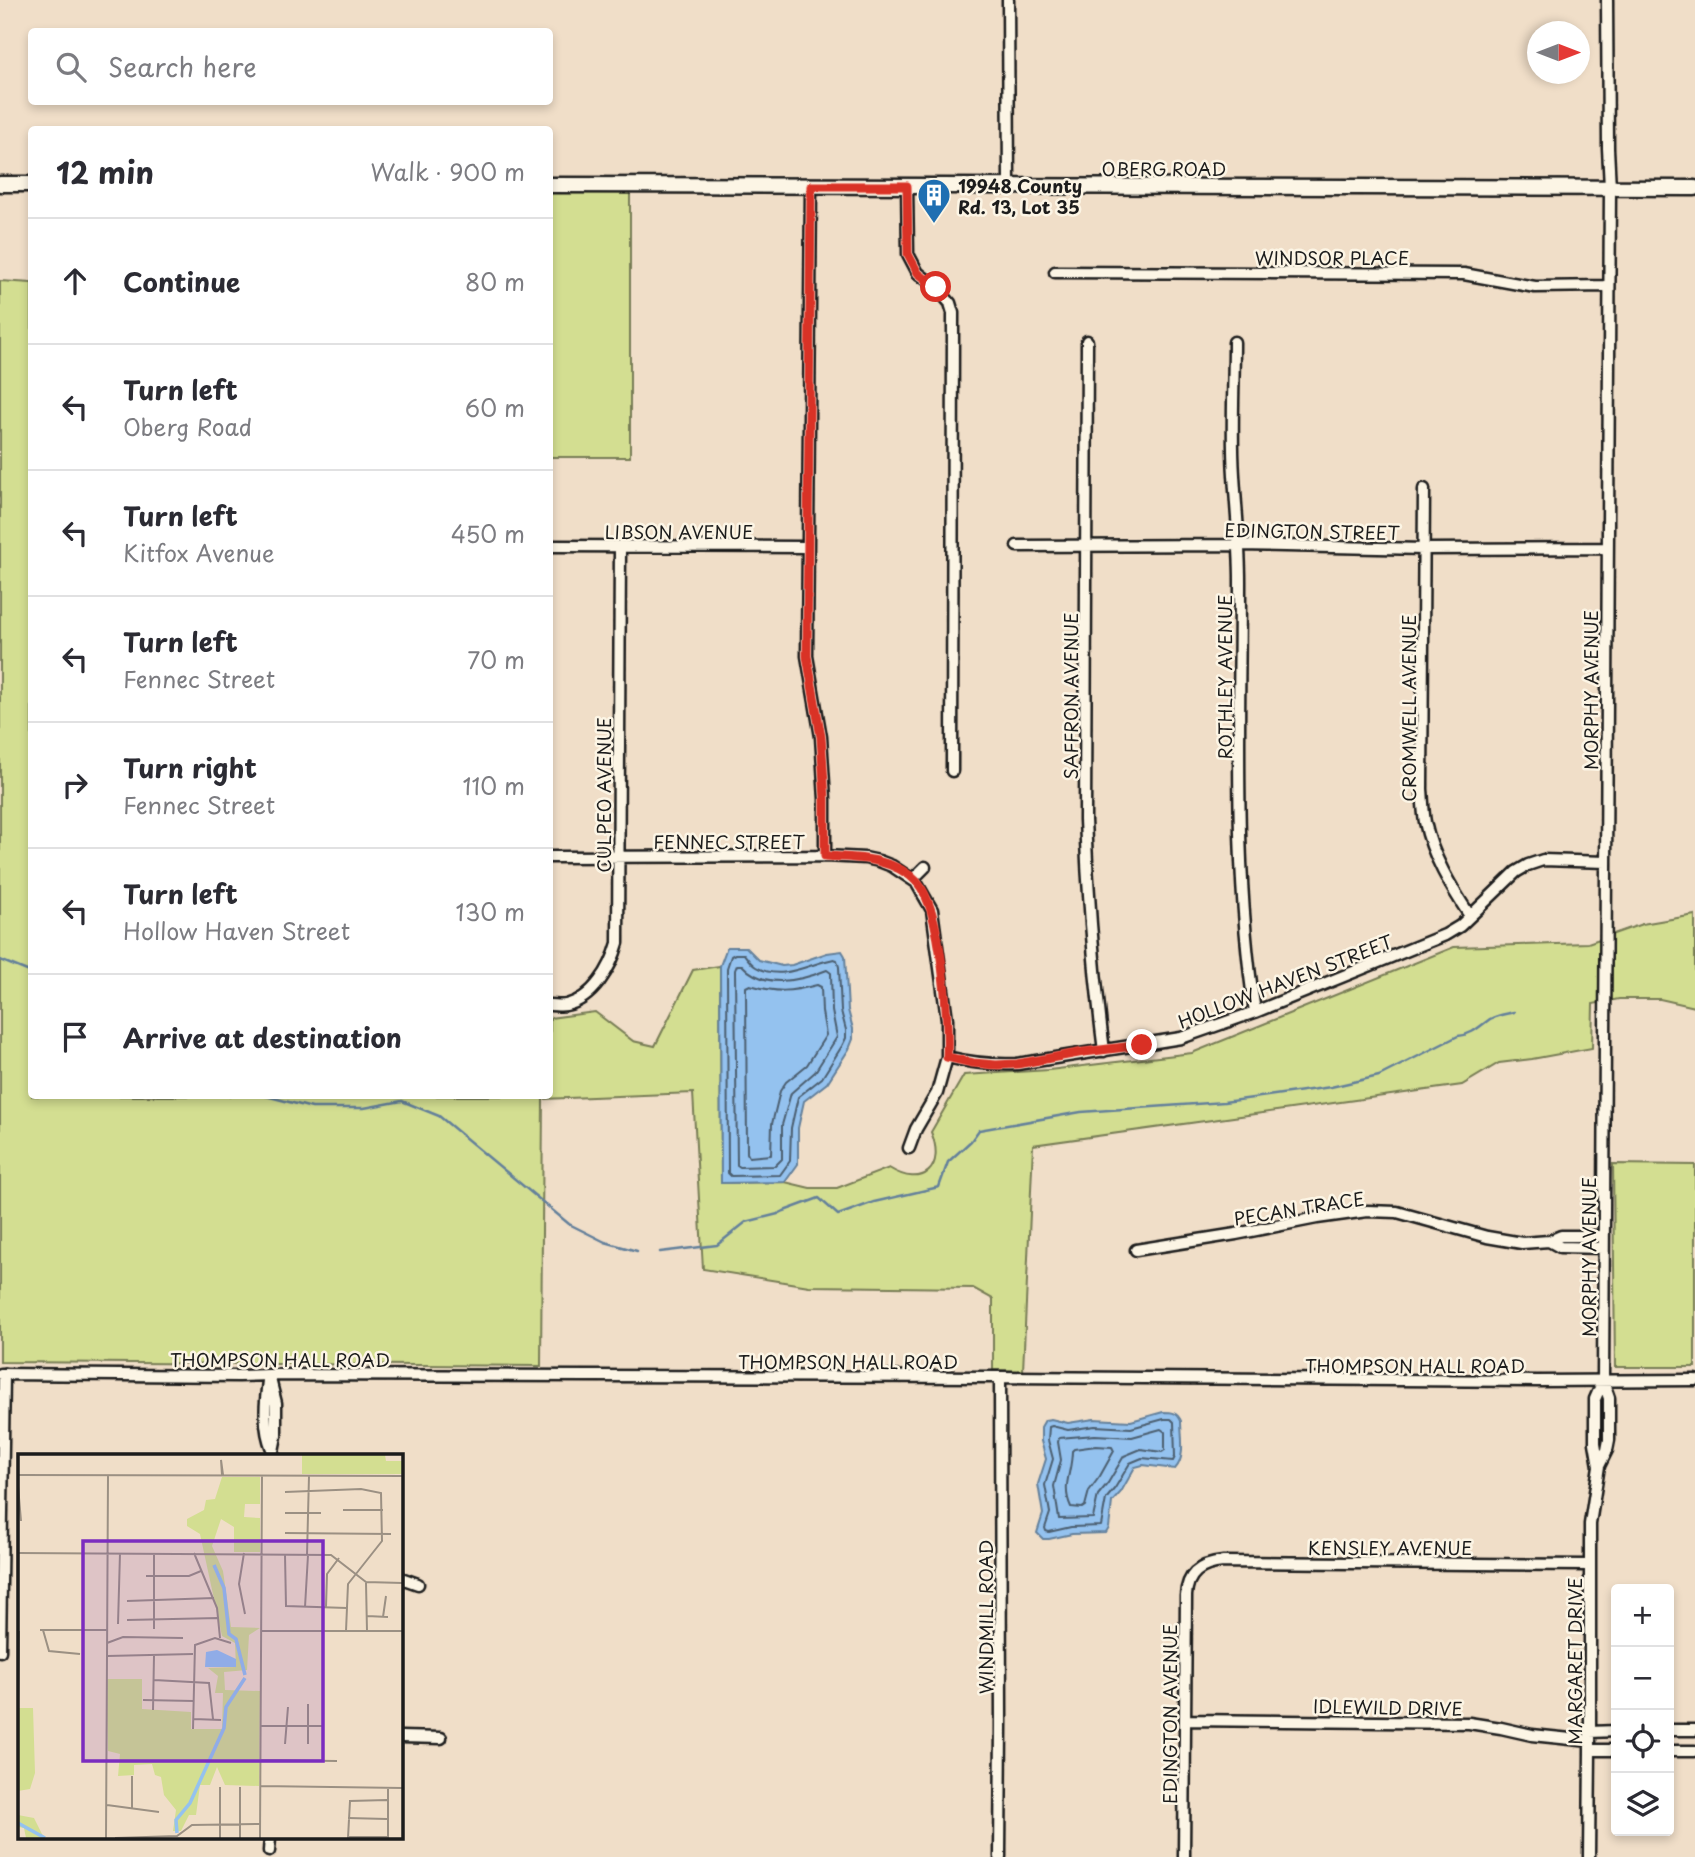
<!DOCTYPE html>
<meta charset="utf-8">
<style>
:root{--surface:#fff;--page:#f7f7f7;--text:#2b2b33;--muted:#7c7c81;--line:#e1e1e2}
body{margin:0;font-family:"Playpen Sans",sans-serif;background:var(--page);color:var(--text)}
.controls{position:absolute;right:21px;bottom:21px;display:grid;overflow:hidden;border-radius:7px;box-shadow:0 4px 10px #0003}
.controls button{width:63px;height:63px;display:grid;place-items:center;padding:0;border:0;border-bottom:2px solid var(--line);background:var(--surface);color:var(--text);font:35px sans-serif}
.compass{position:absolute;left:1527px;top:21px;width:63px;height:63px;border-radius:50%;background:var(--surface);box-shadow:0 4px 10px #0003;rotate:90deg}
.stop{position:absolute;width:21px;height:21px;margin:-16px;border:5px solid #d93025;border-radius:50%;background:#fff}
.stop.end{background:#d93025;border-color:#fff;box-shadow:0 2px 7px #0008}
.list{margin:0;padding:0;list-style:none}
h2{display:flex;justify-content:space-between;align-items:center;height:91px;margin:0;padding:0 28px;font-size:30px}
h2 small{font-size:23px;font-weight:400;color:var(--muted)}
.list li{display:grid;grid-template-columns:46px 1fr auto;gap:21px;align-items:center;box-sizing:border-box;height:126px;padding:0 28px;border-top:2px solid var(--line)}
.list b{display:block;font-size:26px;white-space:nowrap}
.list p{margin:0;font-size:23px;white-space:nowrap;color:var(--muted)}
.list em{font-size:23px;font-style:normal;color:var(--muted)}
.icon{flex:none;width:38px;height:38px;fill:none;stroke:currentColor;stroke-width:2;stroke-linecap:round;stroke-linejoin:round}
.map{position:relative;flex:none;width:1695px;height:1857px;overflow:hidden}
.search{position:absolute;background:var(--surface);box-shadow:0 4px 10px #0003;left:28px;top:28px;width:525px;height:77px;display:flex;align-items:center;gap:18px;box-sizing:border-box;padding:0 24px;border-radius:7px;color:var(--muted);font-size:26px}
.panel{position:absolute;background:var(--surface);box-shadow:0 4px 10px #0003;left:28px;top:126px;width:525px;height:973px;border-radius:7px}
.map>svg:first-child{display:block}
</style>
<div class="map">
<svg width="1695" height="1857" viewBox="0 0 1695 1857">
<rect width="100%" height="100%" fill="#f0dec8"/>
<filter id="ink" filterUnits="userSpaceOnUse"><feTurbulence type="fractalNoise" baseFrequency=".0143" numOctaves="2"/><feDisplacementMap in="SourceGraphic" scale="14" xChannelSelector="R" yChannelSelector="G"/><feConvolveMatrix kernelMatrix="1 2 1 2 8 2 1 2 1" color-interpolation-filters="sRGB"/></filter>
<g filter="url(#ink)">
<path fill="#d3de91" stroke="#787d56" stroke-width="2" d="M550,178H630V457H550Z
M0,281L32,283V1096H550V1018L595,1012L633,1041L655,1046L693,970L720,966L721,1183L785,1182L810,1188H837L889,1168C923,1189 946,1168 931,1132L964,1075L1049,1070L1192,1053L1454,947L1588,943L1642,924L1695,915V1007L1660,999H1619L1593,1004L1592,1048L1532,1059L1499,1063L1462,1085L1033,1145L1023,1371L993,1370V1299L973,1288L809,1286L703,1269L693,1093L543,1099L541,1366L0,1362Z
M1613,1164L1695,1165V1367H1615Z"/>
<path fill="#94c2ef" stroke="#64809b" stroke-width="2" d="M727,947H746L759,960L782,966L792,965L827,953L842,951L845,956L848,1010L853,1029V1039L849,1049L827,1083L804,1101L798,1128V1164L785,1182L721,1183L720,966Z
M1163,1412C1172,1412 1177,1412 1181,1421C1181,1436 1186,1458 1175,1469L1143,1465L1135,1467L1121,1492L1112,1502L1109,1528L1106,1533L1072,1534L1049,1539H1043L1037,1533L1043,1514L1038,1484L1046,1459L1041,1441V1427L1045,1420L1051,1419L1068,1423L1094,1419L1131,1421Z"/>
<g fill="none" stroke-linecap="round" stroke-linejoin="round">
<path stroke="#4c5e70" stroke-width="2" d="M735,954H744C747,958 751,964 756,967C782,982 808,964 834,959L837,960L839,967L841,1011L846,1030V1038L842,1046L822,1078L798,1097L791,1128L790,1161L780,1175L731,1176L728,1173L727,968L731,956Z
M737,965H742C764,990 800,981 827,970L831,973L832,1011L837,1037L815,1072L791,1093L782,1125V1159L775,1166L740,1167L737,1165L735,970Z
M817,985L821,987L822,1012L826,1035L807,1065L786,1082L780,1091L772,1124L771,1155L749,1157L747,1153L746,987L750,985C777,993 790,992 817,985Z
M1164,1419H1171L1174,1422L1175,1457L1173,1461L1142,1458L1130,1463L1115,1488L1106,1499L1101,1526L1071,1527L1049,1532L1046,1531L1045,1528L1050,1513L1045,1485L1053,1459L1048,1440L1049,1427L1052,1426L1068,1430L1095,1426L1131,1428Z
M1161,1429L1165,1432V1450L1162,1452L1141,1449L1124,1456L1108,1483L1098,1495L1093,1518L1059,1519L1054,1486L1061,1460L1058,1442L1059,1438L1095,1435L1132,1437Z
M1096,1446L1112,1447L1114,1451L1100,1476L1089,1491L1085,1506L1082,1508L1071,1507C1061,1486 1072,1473 1072,1451L1074,1449Z"/>
<path stroke="#64809b" stroke-width="2.5" d="M0,960L32,973
M266,1096L312,1108H364L402,1101L439,1116L569,1224L605,1242L637,1251
M660,1252L717,1245L746,1222L778,1214L784,1211L819,1198L838,1215L874,1202L939,1187L948,1162L971,1141L979,1130L1081,1112L1224,1102L1331,1087L1379,1076L1458,1036C1472,1035 1480,1026 1490,1019C1497,1015 1506,1014 1514,1012"/>
<defs>
<path id="street" d="M1008,0L1009,186
M907,185L908,254L918,273L936,287L950,303L953,313L952,771
M811,186L807,656L821,737L825,799V856
M1055,272L1464,274L1535,287L1608,286
M1087,341L1085,820C1088,898 1094,973 1104,1051
M1234,342C1234,386 1231,431 1234,475C1236,510 1240,545 1240,581C1240,725 1233,869 1255,1012
M1424,489L1422,789C1423,800 1423,811 1425,822C1432,856 1451,887 1470,916
M550,546L807,547
M1017,546L1240,545L1424,549L1606,548
M550,857L825,856L865,858L879,861L892,866L916,882L932,910L947,1019V1057L937,1093L916,1129L909,1148
M913,879L925,867
M550,1005C555,1005 561,1006 566,1005C593,999 611,968 618,943L620,546
M947,1057C971,1063 993,1065 1017,1064L1181,1038L1255,1012L1445,935L1460,926L1516,872L1528,865L1543,860L1606,862
M1549,1241L1560,1247L1603,1248
M1136,1250L1236,1234L1317,1218L1367,1211L1397,1212L1487,1237L1522,1243L1549,1241L1561,1236H1603
M0,1374L239,1376L269,1375L1000,1377L1537,1381L1695,1380
M269,1375L276,1403V1436L272,1456
M268,1381C265,1404 263,1428 272,1449
M1599,1466L1607,1450L1609,1440V1398L1603,1381L1610,188L1608,148L1607,0
M401,1578L418,1584
M0,1651L4,1374
M1185,1720L1469,1723L1501,1728L1532,1735L1590,1741
M1669,1730H1695
M1590,1732L1616,1731
M401,1737L441,1738
M1590,1750H1616
M1669,1751H1695
M269,1851L270,1838
M1000,1857L1001,1725L1000,1377
M1184,1857L1186,1596C1187,1573 1201,1564 1223,1562L1589,1565
M1589,1857L1590,1750V1524L1599,1466L1595,1443V1399L1603,1381"/>
<path id="secondary" d="M0,184H32
M550,185L1695,188"/>
</defs>
<use href="#street" stroke="#1c1c1c" stroke-width="15"/>
<use href="#secondary" stroke="#1c1c1c" stroke-width="19"/>
<use href="#street" stroke="#fcf5e5" stroke-width="10"/>
<use href="#secondary" stroke="#fcf5e5" stroke-width="14"/>
</g>
</g>
<g fill="none" stroke-linecap="round" stroke-linejoin="round" filter="url(#ink)">
<path stroke="#d93025" stroke-width="9" d="M936,287L918,273L908,254L907,186H811L807,656L821,737L825,799V856C856,858 894,857 917,882C942,910 949,1020 947,1057L973,1063L996,1065L1017,1064L1084,1052L1142,1045"/>
</g>
<defs>
<symbol id="building-pin" viewBox="-11 -11 22 30"><path d="M0 17L-7.5 6A9.5 9.5 0 1 1 7.5 6Z" fill="#1f6fb2" stroke="#fcf5e5"/><path d="M-4-6H4V6H1V3H-1V6H-4ZM-2.5-4.3h1.7v1.8h-1.7ZM.8-4.3h1.7v1.8H.8ZM-2.5-1h1.7V.8h-1.7ZM.8-1h1.7V.8H.8Z" fill="#fff"/></symbol>
</defs>
<g fill-rule="evenodd">
<use href="#building-pin" x="915" y="176" width="38" height="52"/>
</g>
<g text-anchor="middle" dominant-baseline="central" stroke-width="5" stroke-linejoin="round" paint-order="stroke">
<g font-size="18" fill="#1c1c1c" stroke="#fcf5e5">
<text x="1164" y="168">OBERG ROAD</text>
<text x="1332" y="257">WINDSOR PLACE</text>
<text x="679" y="531">LIBSON AVENUE</text>
<text transform="translate(1312 531) rotate(1)">EDINGTON STREET</text>
<text transform="translate(1224 677) rotate(-90)">ROTHLEY AVENUE</text>
<text transform="translate(1590 690) rotate(-90)">MORPHY AVENUE</text>
<text transform="translate(1070 696) rotate(-90)">SAFFRON AVENUE</text>
<text transform="translate(1408 708) rotate(-90)">CROMWELL AVENUE</text>
<text transform="translate(603 795) rotate(-90)">CULPEO AVENUE</text>
<text x="729" y="841">FENNEC STREET</text>
<text transform="translate(1285 981) rotate(-21)">HOLLOW HAVEN STREET</text>
<text transform="translate(1299 1208) rotate(-9)">PECAN TRACE</text>
<text transform="translate(1588 1257) rotate(-90)">MORPHY AVENUE</text>
<text x="280" y="1359">THOMPSON HALL ROAD</text>
<text x="848" y="1361">THOMPSON HALL ROAD</text>
<text x="1415" y="1365">THOMPSON HALL ROAD</text>
<text x="1390" y="1547">KENSLEY AVENUE</text>
<text transform="translate(985 1617) rotate(-90)">WINDMILL ROAD</text>
<text transform="translate(1574 1661) rotate(-90)">MARGARET DRIVE</text>
<text transform="translate(1388 1707) rotate(1)">IDLEWILD DRIVE</text>
<text transform="translate(1169 1714) rotate(-90)">EDINGTON AVENUE</text>
</g>
<g font-size="18" font-weight="bold" fill="#1c1c1c" stroke="#fcf5e5" text-anchor="start">
<text x="958" y="185">19948 County<tspan x="958" dy="21">Rd. 13, Lot 35</tspan></text>
</g>
</g>
<g transform="translate(18 1454)">
<rect width="385" height="385" fill="#f0dec8"/>
<path d="M284,1H367L368,7H385V20H284ZM204,23H242V50H227L226,63L242,64V98H216V73L203,65L194,92L205,117L213,173L242,174L231,181L229,216L206,218L207,236L242,237L241,332L207,331L199,313L192,331H182L178,361H171L163,377H155L158,356L146,341L143,323L137,321L134,310L116,311V321L100,322L102,300L90,297L88,225H124V255L173,258V275H204L205,239H197L200,222L190,214L218,213L217,189L204,182L182,80L169,72V65L186,56L188,46L197,45ZM0,254H15L17,319L12,335L0,337ZM0,361L16,364L26,384H8L6,374L0,373Z" fill="#d3de91"/>
<path d="M199,196L218,205V213H187L188,198Z" fill="#94c2ef"/>
<path fill="none" stroke="#94c2ef" stroke-width="3.5" d="M196,111L206,134L211,180L218,185L227,221M0,369L27,384M159,379L158,366L172,349L206,274L208,253L227,224"/>
<path fill="none" stroke="#9b9083" stroke-width="2" d="M0,21L385,22M204,21L203,6L205,21M0,32L3,67M267,38L343,35L363,39L364,87L330,130L328,177M325,56H365M267,59H303M267,79L373,80M0,99L313,101L348,128L385,129M176,99L199,154L202,184M226,99L221,130L227,160M267,101L268,152L329,154M289,101L291,22M128,122H171L183,117M348,129L349,177M109,147L196,144M287,153L290,101M308,153L309,120L321,104M349,162L370,163M365,163L368,142M109,166L201,164M100,170L102,99M136,175V99M22,176H89M25,176L31,197L62,200M243,177H385M89,189L105,183L165,184M89,202L175,200M136,226L191,229L195,265M0,244L1,177M125,246L176,247M135,256L136,202M176,265L203,266M243,272H304M175,275L177,191L197,184L213,189M267,290L270,253M290,290V250M243,306L319,307M242,332L385,334M202,333V384M370,333V384M89,351L141,358M114,355V322M330,364L369,365M330,383H370M88,384L90,22M97,384L159,382L174,371L242,370M222,384V333M242,384L244,21M330,384L332,347L369,346"/>
<path fill="#7b2cbf" fill-opacity="0.15" stroke="#7b2cbf" stroke-width="3.5" d="M65,87H305V307H65Z"/>
<rect width="385" height="385" fill="none" stroke="#1c1c1c" stroke-width="3.5"/>
</g>
</svg>
<div class="controls">
<button>+</button>
<button>−</button>
<button><svg class="icon" aria-label="locate" viewBox="0 0 24 24"><circle cx="12" cy="12" r="6"/><path d="M12 2v4M12 18v4M2 12h4M18 12h4"/></svg></button>
<button><svg class="icon" aria-label="layers" viewBox="0 0 24 24"><path d="M12 4l9 5-9 5-9-5zM3 14l9 5 9-5"/></svg></button>
</div>
<svg class="compass" viewBox="-18 -18 36 36"><path d="M0-13l5 13h-10z" fill="#e53935"/><path d="M0 13l5-13h-10z" fill="#7c7c81"/></svg>
<div class="stop" style="left:936px;top:287px"></div>
<div class="stop end" style="left:1142px;top:1045px"></div>
<div class="search"><svg class="icon" aria-label="search" viewBox="0 0 24 24"><circle cx="10" cy="10" r="6"/><path d="M15 15l6 6"/></svg>Search here</div>
<section class="panel">
<h2>12 min<small>Walk · 900 m</small></h2>
<ul class="list">
<li><svg class="icon" aria-label="ahead" viewBox="0 0 24 24"><path d="M12 20V5M6 11l6-6 6 6"/></svg><div><b>Continue</b></div><em>80 m</em></li>
<li><svg class="icon" aria-label="left" viewBox="0 0 24 24"><path d="M17 20v-9H6M10 6l-5 5 5 5"/></svg><div><b>Turn left</b><p>Oberg Road</p></div><em>60 m</em></li>
<li><svg class="icon" aria-label="left" viewBox="0 0 24 24"><path d="M17 20v-9H6M10 6l-5 5 5 5"/></svg><div><b>Turn left</b><p>Kitfox Avenue</p></div><em>450 m</em></li>
<li><svg class="icon" aria-label="left" viewBox="0 0 24 24"><path d="M17 20v-9H6M10 6l-5 5 5 5"/></svg><div><b>Turn left</b><p>Fennec Street</p></div><em>70 m</em></li>
<li><svg class="icon" aria-label="right" viewBox="0 0 24 24"><path d="M7 20v-9h11M14 6l5 5-5 5"/></svg><div><b>Turn right</b><p>Fennec Street</p></div><em>110 m</em></li>
<li><svg class="icon" aria-label="left" viewBox="0 0 24 24"><path d="M17 20v-9H6M10 6l-5 5 5 5"/></svg><div><b>Turn left</b><p>Hollow Haven Street</p></div><em>130 m</em></li>
<li><svg class="icon" aria-label="arrive" viewBox="0 0 24 24"><path d="M6 21V4h12l-3 4 3 4H6"/></svg><div><b>Arrive at destination</b></div></li>
</ul>
</section>
</div>
